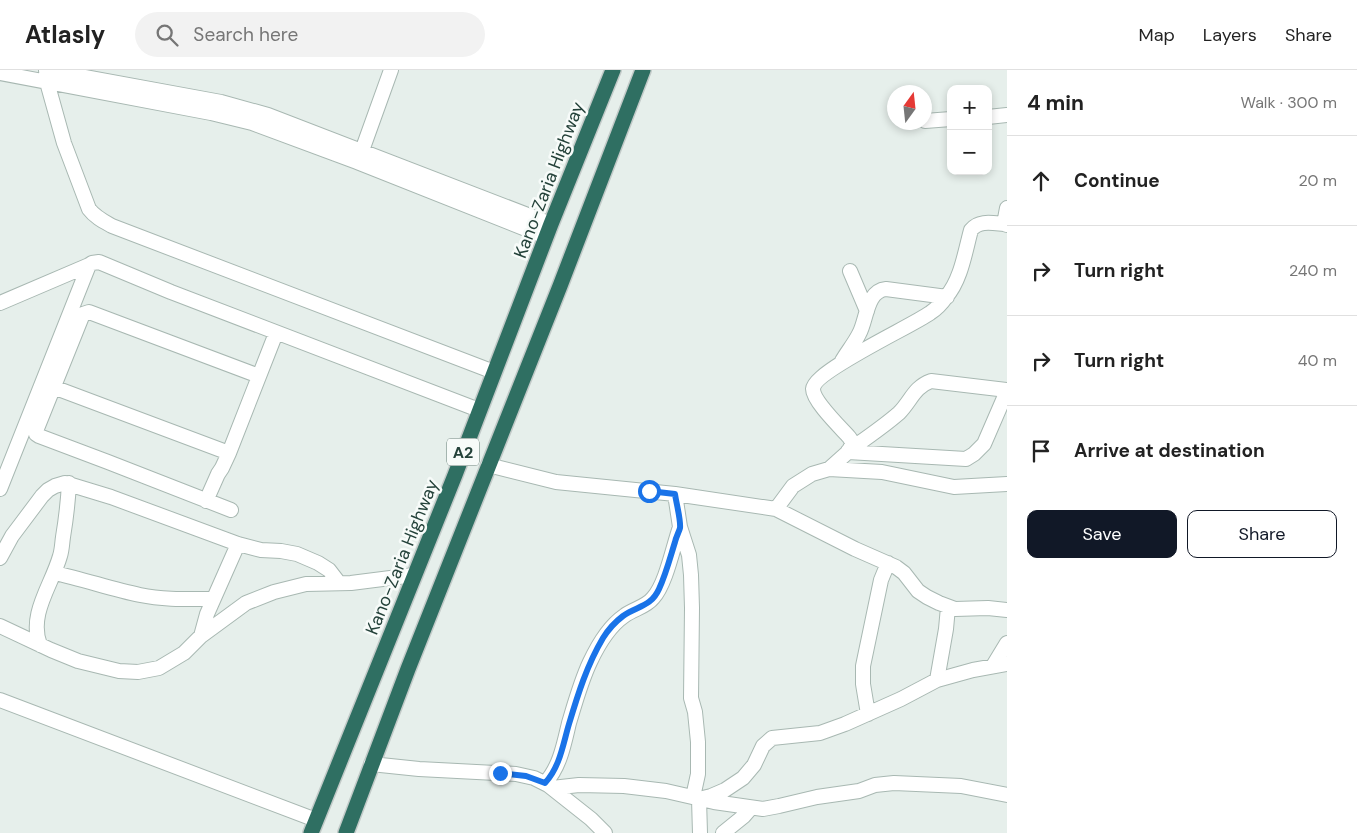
<!DOCTYPE html>
<meta charset="utf-8">
<style>
:root{--surface:#fff;--page:#f2f2f2;--text:#222;--muted:#767676;--line:#e0e0e0;--accent:#111827}
body{margin:0;font-family:"DM Sans",sans-serif;background:var(--page);color:var(--text)}
.controls{position:absolute;right:15px;top:15px;display:grid;overflow:hidden;border-radius:10px;box-shadow:0 2px 8px #0003}
.controls button{width:45px;height:45px;display:grid;place-items:center;padding:0;border:0;border-bottom:1px solid var(--line);background:var(--surface);color:var(--text);font:25px sans-serif}
.compass{position:absolute;left:887px;top:15px;width:45px;height:45px;border-radius:50%;background:var(--surface);box-shadow:0 2px 8px #0003;rotate:15deg}
.stop{position:absolute;width:15px;height:15px;margin:-11px;border:4px solid #1a73e8;border-radius:50%;background:#fff}
.stop.end{background:#1a73e8;border-color:#fff;box-shadow:0 1px 5px #0008}
.list{margin:0;padding:0;list-style:none}
h2{display:flex;justify-content:space-between;align-items:center;height:65px;margin:0;padding:0 20px;font-size:21px}
h2 small{font-size:16px;font-weight:400;color:var(--muted)}
.list li{display:grid;grid-template-columns:32px 1fr auto;gap:15px;align-items:center;box-sizing:border-box;height:90px;padding:0 20px;border-top:1px solid var(--line)}
.list b{display:block;font-size:19px;white-space:nowrap}
.list em{font-size:16px;font-style:normal;color:var(--muted)}
.actions{display:flex;gap:10px;padding:15px 20px}
.actions a{flex:1;padding:11px 0;border:1px solid var(--accent);border-radius:10px;text-align:center;font-size:18px;color:var(--accent)}
.actions .main{background:var(--accent);color:#fff}
.icon{flex:none;width:28px;height:28px;fill:none;stroke:currentColor;stroke-width:2;stroke-linecap:round;stroke-linejoin:round}
.map{position:relative;flex:none;width:1007px;height:763px;overflow:hidden}
header{display:flex;align-items:center;gap:30px;box-sizing:border-box;height:70px;padding:0 25px;background:var(--surface);border-bottom:1px solid var(--line)}
header strong{font-size:24px}
nav{display:flex;gap:28px;margin-inline-start:auto;font-size:18px}
.search{width:350px;height:45px;background:var(--page);display:flex;align-items:center;gap:12px;box-sizing:border-box;padding:0 18px;border-radius:28px;color:var(--muted);font-size:19px}
main{display:flex}
aside{flex:1;background:var(--surface)}
.map>svg:first-child{display:block}
</style>
<header>
<strong>Atlasly</strong>
<div class="search"><svg class="icon" aria-label="search" viewBox="0 0 24 24"><circle cx="10" cy="10" r="6"/><path d="M15 15l6 6"/></svg>Search here</div>
<nav><a>Map</a><a>Layers</a><a>Share</a></nav>
</header>
<main>
<div class="map">
<svg width="1007" height="763" viewBox="0 0 1007 763">
<rect width="100%" height="100%" fill="#e6efeb"/>
<g fill="none" stroke-linecap="round" stroke-linejoin="round">
<defs>
<path id="minor" d="M46,0L47,12L64,73L89,139C95,147 103,151 112,156L494,302
M47,0L221,32L268,45L551,154
M0,3L211,43L252,53L357,92L546,167
M988,47L1007,45
M925,51L951,49
M359,89L391,0
M1007,138L1004,154L1007,155
M850,201L867,241
M0,233L89,195
M842,291C847,282 854,274 859,264C867,250 866,221 886,219L947,227
M53,317L229,383
M848,381C865,369 883,357 899,343C911,331 914,317 931,311L1007,320
M848,382L966,389L974,384L984,374L1007,321
M488,395L556,412L675,424L776,439L855,479L896,497L904,503L918,521L927,527L939,533L955,539L988,538L1007,540
M829,399L848,382L853,373L849,367C840,357 813,331 813,319C814,301 912,256 930,243C936,239 942,233 946,227C961,210 965,182 971,160C979,150 992,153 1004,154
M0,419L89,195L92,193L99,192L171,222L479,340
M675,424L680,457L689,485L691,505L692,538L691,628L695,642L698,672V704L693,727
M206,431L218,404L222,398L229,383L276,263
M776,439L793,416L812,404L829,399L882,402L954,417L1007,414
M231,440L108,392L39,366L36,364V361L77,259L83,244L89,242L259,306
M0,488L12,466L42,426L48,420L55,416L65,413L111,427L238,474L261,480L281,481L297,484L318,493L329,500L339,513
M54,503C83,509 111,519 140,525C164,530 189,529 213,529
M0,556L51,580L78,591L119,601L138,602L159,598L184,583L201,566L246,533L274,522L306,514L351,513L414,505
M201,566L207,544L238,474
M40,575C28,544 52,515 60,486C62,480 62,474 63,467C66,449 68,432 69,413
M993,596L1007,573
M937,610L946,559L948,537
M0,630L316,750
M868,644L863,614V596L881,510L888,493
M371,694L419,699L516,704L534,708L548,715L591,749L605,763
M545,713C560,697 564,674 569,653C575,633 581,611 590,592C598,575 608,557 624,546C633,539 646,537 653,528C666,514 673,477 680,457
M552,718L579,715L624,716L666,721L714,732L763,739L779,736L817,727L859,721L875,715L894,713L961,716L1007,725
M703,728L711,726L725,720L743,708L754,695L763,676L772,668L820,663L845,654L901,629L937,610L973,600L1007,594
M699,729L700,763
M723,763L744,746L751,738"/>
<path id="highway" d="M311,763L455,405L551,154L613,0
M346,763L408,599L560,216L643,0"/>
</defs>
<use href="#minor" stroke="#a8b8b2" stroke-width="16"/>
<use href="#highway" stroke="#c2cac8" stroke-width="18"/>
<use href="#minor" stroke="#fff" stroke-width="14"/>
<use href="#highway" stroke="#2f6f62" stroke-width="15"/>
</g>
<g fill="none" stroke-linecap="round" stroke-linejoin="round">
<path stroke="#1a73e8" stroke-width="6" d="M500,703L526,706L545,713C560,697 563,674 569,654C578,624 587,595 603,568C608,560 615,552 623,546C637,536 651,537 659,519C666,504 670,488 675,472C676,467 679,462 680,458C681,450 676,432 675,424L649,421"/>
</g>
<g text-anchor="middle" dominant-baseline="central" stroke-width="5" stroke-linejoin="round" paint-order="stroke">
<rect fill="#f7fbf9" stroke="#637a73" stroke-width="1" x="447" y="368.5" width="32" height="27" rx="4"/>
<g font-size="16" font-weight="bold" fill="#24423a">
<text x="463" y="382">A2</text>
</g>
<g font-size="18" fill="#24423a" stroke="#f7fbf9">
<text transform="translate(549 110) rotate(-69)">Kano-Zaria Highway</text>
<text transform="translate(402 487) rotate(-68)">Kano-Zaria Highway</text>
</g>
</g>
</svg>
<div class="controls">
<button>+</button>
<button>−</button>
</div>
<svg class="compass" viewBox="-18 -18 36 36"><path d="M0-13l5 13h-10z" fill="#e53935"/><path d="M0 13l5-13h-10z" fill="#767676"/></svg>
<div class="stop" style="left:649px;top:421px"></div>
<div class="stop end" style="left:500px;top:703px"></div>
</div>
<aside>
<h2>4 min<small>Walk · 300 m</small></h2>
<ul class="list">
<li><svg class="icon" aria-label="ahead" viewBox="0 0 24 24"><path d="M12 20V5M6 11l6-6 6 6"/></svg><div><b>Continue</b></div><em>20 m</em></li>
<li><svg class="icon" aria-label="right" viewBox="0 0 24 24"><path d="M7 20v-9h11M14 6l5 5-5 5"/></svg><div><b>Turn right</b></div><em>240 m</em></li>
<li><svg class="icon" aria-label="right" viewBox="0 0 24 24"><path d="M7 20v-9h11M14 6l5 5-5 5"/></svg><div><b>Turn right</b></div><em>40 m</em></li>
<li><svg class="icon" aria-label="arrive" viewBox="0 0 24 24"><path d="M6 21V4h12l-3 4 3 4H6"/></svg><div><b>Arrive at destination</b></div></li>
</ul>
<div class="actions"><a class="main">Save</a><a>Share</a></div>
</aside>
</main>
